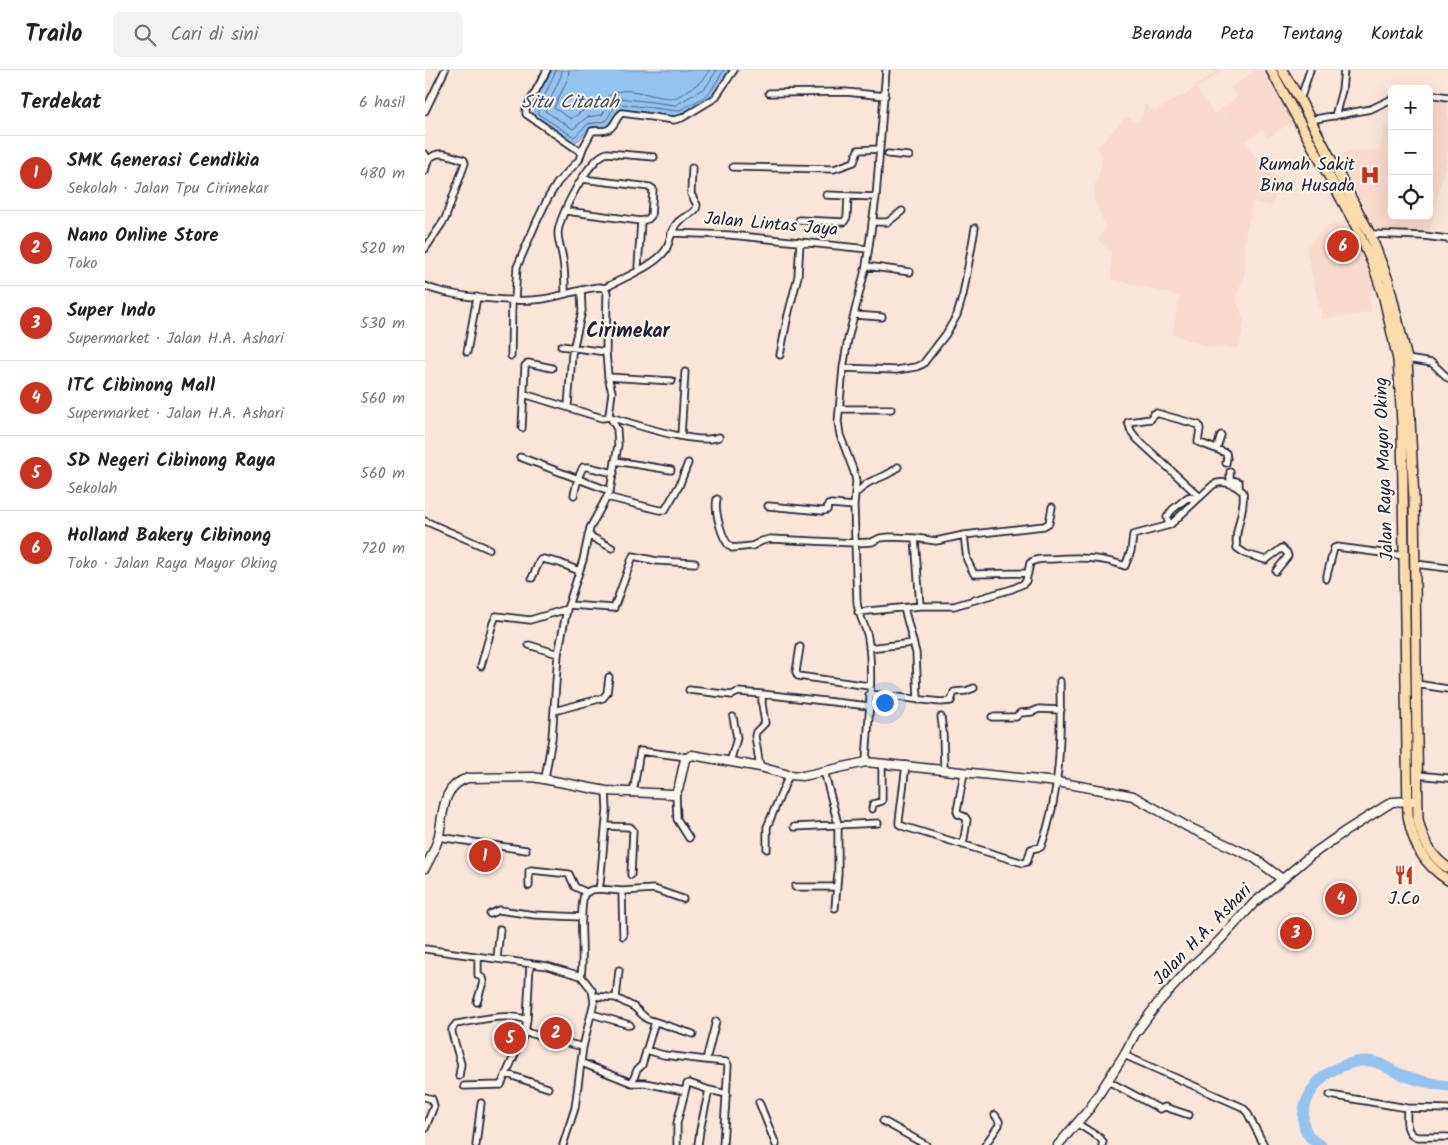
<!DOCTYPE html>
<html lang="id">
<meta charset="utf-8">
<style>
:root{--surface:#fff;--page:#f2f2f2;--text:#222;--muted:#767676;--line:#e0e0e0;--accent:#c8321e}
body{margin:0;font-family:Kalam,sans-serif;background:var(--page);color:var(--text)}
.controls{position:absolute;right:15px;top:15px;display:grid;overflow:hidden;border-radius:8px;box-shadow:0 5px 20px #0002}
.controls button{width:45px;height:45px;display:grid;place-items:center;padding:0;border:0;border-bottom:1px solid var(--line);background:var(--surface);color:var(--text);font:25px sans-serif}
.you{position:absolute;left:459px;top:632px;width:18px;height:18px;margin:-12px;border:4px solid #fff;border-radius:50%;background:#1a73e8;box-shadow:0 0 0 8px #1a73e833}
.badge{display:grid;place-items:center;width:32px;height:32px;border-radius:50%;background:var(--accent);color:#fff;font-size:16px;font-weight:700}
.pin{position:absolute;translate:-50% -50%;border:2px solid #fff;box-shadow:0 1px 5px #0006}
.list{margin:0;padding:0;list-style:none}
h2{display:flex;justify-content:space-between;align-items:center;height:65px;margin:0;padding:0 20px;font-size:21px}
h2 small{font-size:16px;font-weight:400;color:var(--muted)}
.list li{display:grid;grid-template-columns:32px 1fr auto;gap:15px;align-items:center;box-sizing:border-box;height:75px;padding:0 20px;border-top:1px solid var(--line)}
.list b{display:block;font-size:19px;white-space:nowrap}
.list p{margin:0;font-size:16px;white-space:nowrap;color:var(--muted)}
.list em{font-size:16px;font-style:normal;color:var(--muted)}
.icon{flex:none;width:28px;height:28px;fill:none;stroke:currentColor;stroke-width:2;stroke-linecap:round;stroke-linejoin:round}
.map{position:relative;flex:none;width:1023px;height:1075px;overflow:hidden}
header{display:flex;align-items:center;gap:30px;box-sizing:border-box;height:70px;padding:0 25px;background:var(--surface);border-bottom:1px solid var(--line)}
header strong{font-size:24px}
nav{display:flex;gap:28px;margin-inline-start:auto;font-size:18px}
.search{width:350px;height:45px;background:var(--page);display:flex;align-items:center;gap:12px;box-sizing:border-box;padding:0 18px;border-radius:8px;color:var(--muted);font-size:19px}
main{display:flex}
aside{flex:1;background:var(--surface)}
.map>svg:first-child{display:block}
</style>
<header>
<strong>Trailo</strong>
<div class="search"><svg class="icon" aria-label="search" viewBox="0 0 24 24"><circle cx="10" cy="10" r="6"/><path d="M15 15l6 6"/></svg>Cari di sini</div>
<nav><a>Beranda</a><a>Peta</a><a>Tentang</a><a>Kontak</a></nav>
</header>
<main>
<aside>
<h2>Terdekat<small>6 hasil</small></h2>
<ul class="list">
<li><span class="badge">1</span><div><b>SMK Generasi Cendikia</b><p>Sekolah · Jalan Tpu Cirimekar</p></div><em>480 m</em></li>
<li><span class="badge">2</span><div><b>Nano Online Store</b><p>Toko</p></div><em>520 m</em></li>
<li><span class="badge">3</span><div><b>Super Indo</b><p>Supermarket · Jalan H.A. Ashari</p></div><em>530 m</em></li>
<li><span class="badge">4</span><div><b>ITC Cibinong Mall</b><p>Supermarket · Jalan H.A. Ashari</p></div><em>560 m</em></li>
<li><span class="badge">5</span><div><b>SD Negeri Cibinong Raya</b><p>Sekolah</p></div><em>560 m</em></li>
<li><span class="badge">6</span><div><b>Holland Bakery Cibinong</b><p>Toko · Jalan Raya Mayor Oking</p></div><em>720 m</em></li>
</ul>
</aside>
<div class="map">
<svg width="1023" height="1075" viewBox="0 0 1023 1075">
<rect width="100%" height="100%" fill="#fae6d9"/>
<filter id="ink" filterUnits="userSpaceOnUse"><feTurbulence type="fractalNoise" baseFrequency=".02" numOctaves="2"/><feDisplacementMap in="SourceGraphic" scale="10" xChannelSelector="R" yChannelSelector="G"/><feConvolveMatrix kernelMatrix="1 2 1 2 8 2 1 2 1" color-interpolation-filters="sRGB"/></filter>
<g filter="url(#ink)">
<path fill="#f9dacc" d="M793,0H798L771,19L789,43L794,40L818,72L795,40L812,27L805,18L831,0H839L869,53L860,56L843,68L837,60L819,72L834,91L835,98L858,111L846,136L828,132L819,172L820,202L811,228L819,251L814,278L782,277L747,264L755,226L686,209V182L673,170L681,157L669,130V117L674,105L677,88L673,76L702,46L712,53L717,46L720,34L729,42L753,27L761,25L768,18Z
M1004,28H1023V83L1004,164L950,162L915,86L925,80L954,81L958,59L967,60V146H1004Z
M922,150L949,210L950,218L943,221L947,242L897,249L881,178L899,159Z"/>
<path fill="#95c3ef" stroke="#6783a7" d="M127,0H304C295,23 269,48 243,46L196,39C190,43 189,51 184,55C178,59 173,55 167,57C159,60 157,71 148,73L109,48C105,33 120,13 127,0Z"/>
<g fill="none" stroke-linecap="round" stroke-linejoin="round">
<path stroke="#506283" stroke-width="1" d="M131,0L114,38L113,44L149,67L163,54L181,51L188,39L195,34L253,41L276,29L285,22L299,0
M137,0L136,6L120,41L148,59L162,47L177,45L183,35L194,28L251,35L281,17L292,0
M144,0L143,8L129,38L146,49L159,40L172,38C193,6 218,28 247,28C253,28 260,22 265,19C274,14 279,9 284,0"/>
<path stroke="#95c3ef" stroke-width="11" d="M896,1075C867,1062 878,1026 897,1008C906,999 927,991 939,991C956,990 961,999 975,1004C991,1010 1006,1014 1023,1016"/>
<defs>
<path id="street" d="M122,0L101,39V44L156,82
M344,23L421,22L460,26
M1004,24L1023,27
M875,30L885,0
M0,41L20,0
M910,46L917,20L919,0
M885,50L946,39L967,29
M0,84L3,90L0,101
M463,84L484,86
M308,97L409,99L429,92L433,80L455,79
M157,109L225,117L228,119L226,146L223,149L216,151L213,197
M401,125L451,127
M141,141L216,151
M374,150L419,152L422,147L423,126
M447,152H463L477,141
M246,163L305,165L443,179
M945,164L999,166L1023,169
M0,179L20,149L40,93L39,90C25,86 14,78 3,90
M441,196L485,202
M0,216C24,227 91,233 118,229C137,226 155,219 174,217L180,218L182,223L181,282L183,307L187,322L184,345L192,359L193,375L185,421L165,458L158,490L142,539L133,584L127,668L120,708
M180,218C197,208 228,197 240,181C246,172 245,160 253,152C258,146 266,146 271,139L272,135L266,124L267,98
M140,224C140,213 140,201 138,190C137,181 133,172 133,163C134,145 164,88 182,83L229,87
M90,230L92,197L111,153L123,128L133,112L154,90L158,78L167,61C172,60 179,62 184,59C190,56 191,47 197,43L249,50L257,48L290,28L309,0
M429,245L457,247
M136,276L181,282
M42,282L52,227
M355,285L363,245L373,206L375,172
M86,286L87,230
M982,289L1007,293L1023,308
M418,298L471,300L491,297L498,294L521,264L532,245L538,225L550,158
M183,307L247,311
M99,324L177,348L185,347C210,354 272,376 294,367
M143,336L147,284L157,241L156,220
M415,339H466
M97,358L100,296L103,293L127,298
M256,366L260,302
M792,378L796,365
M95,387L185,421
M190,391L246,400
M805,402V409L814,412V419
M430,423C436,421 437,416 443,413C454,407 464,406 473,397
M149,425L153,408L158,397H163L189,403
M182,427L234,440H240L254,416L263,393
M775,427L712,369L706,361L703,352L726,349L728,344L731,343L774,355L775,359L773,372L801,383L802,388L801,393
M292,429C289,440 297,472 307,478L327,476L337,471L345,469L430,473L447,472L455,468L465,467L490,468L511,471L539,465L619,456L624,453L627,437
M343,436L398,441L402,440L403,435L406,434L429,436
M0,451L64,479
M744,455L742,447L747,440L763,427L773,429
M163,465L187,478
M539,465L542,490L549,504L603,503
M490,468L495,536
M990,494L1023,498
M107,508L115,490L118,489L135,493L154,501
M901,509L909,478L912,477L980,486
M143,535L189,538L208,486L232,491L270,493
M479,538L491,583L493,630
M433,542L495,536H529L587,519L598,514L601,511L605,493C611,488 620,489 627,489C653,487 676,487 700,496L706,481L708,465L745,455L788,415C797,409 811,415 818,422C821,441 808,460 812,478L821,484L841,490L857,478L862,483L863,486L851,501
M104,575L133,584
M375,577L371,602L373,606L444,616
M444,578L488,573
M56,596L68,553L71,546L105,550L142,539
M991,614L1023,619
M264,620L307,625L313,622L337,624L444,636
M444,624L516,632L526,631L529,622L541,621L549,618
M129,641L178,628L182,623L184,607
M516,647L518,662L519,699
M567,647H591L595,643L607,642L614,639L636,640
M305,692L312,668L308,647
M441,692C443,654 449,605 443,568C441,556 433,545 432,532L429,436L431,411L429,402L415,365L413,352L418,298L423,269L441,196L451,127L461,0
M481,695L474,751V754L477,756L598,793L602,792L606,779L616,777C636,724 636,667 635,611
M335,697L330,666L331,662L340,653L337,634V624
M399,701L413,754V803L410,838
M992,705L1023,708
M208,723L215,681L262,687
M251,723L252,749L264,768
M447,739L448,734L457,731V694
M181,756L205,757L208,760L206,805
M369,757L453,753
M14,767L101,780
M538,775L542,750L540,747L533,744L532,741L539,703
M342,779V757L364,705
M104,816V801L106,800L144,804L150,817L161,822
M370,817H412
M174,819L197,821L229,819L258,829
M197,821L198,866
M65,844L74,840L110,845L157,847
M0,879L122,896L156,906L160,911L167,920L169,932L158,977L150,1038L138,1075
M72,888L75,859
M156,906C160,879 153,851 159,824L166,820L174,819L175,813L182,740L181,721
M169,926L191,928L209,937L222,949L268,964
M191,928L194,900
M52,932L58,912L57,908L53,905V888
M167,944L205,955
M102,950L105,894
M291,951L281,990L301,992L303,995L298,1075
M221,980L239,985L281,990
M699,985L817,1037L822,1042L839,1075
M157,993L207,1013H220L259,1021
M82,1004L123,1018
M34,1006L36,994L27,963V959L31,954C51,951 83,942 102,950L100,962L158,977
M683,1011L735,1039L740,1037L764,1045
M207,1013L212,1000L217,995L230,952
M39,1016L76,1015L100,962
M905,1025L982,1038L1023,1039
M0,1027L7,1029L9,1036L0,1059
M334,1032L351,1075
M982,1038C982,1049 979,1063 992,1067H1023
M458,1051L501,1075
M653,1054L675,1068L678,1072L677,1075
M51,1075L56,1033
M252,1075V1053L262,1014L264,1013L284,1020L302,1024
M273,1075L275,1060L284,1020
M560,1075L574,1055V1051L570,1045"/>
<path id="secondary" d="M0,798C5,789 10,779 13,769C19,746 15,716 43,708L108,707L181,721L248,724L251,723L254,716L260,689L267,685L335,697L364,705L378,706L441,692L632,712L688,722L708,726L763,757L828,787L857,809
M633,1075L665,1038L699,985L710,964L733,933L766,897L794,871L829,833L885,786L919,762L967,732L987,731"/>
<path id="primary" d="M846,0L929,152L949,197L959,228L973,290L977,353L983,746C988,774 998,794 1023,810
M857,0L875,30L945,164L963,210L982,289L989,430L993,749C997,769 1006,787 1023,798"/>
</defs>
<use href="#street" stroke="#22223b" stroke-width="9"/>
<use href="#secondary" stroke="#22223b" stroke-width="11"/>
<use href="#primary" stroke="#22223b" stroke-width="12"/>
<use href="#street" stroke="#fbf7ec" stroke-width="5.5"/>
<use href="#secondary" stroke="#fbf7ec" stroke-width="8"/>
<use href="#primary" stroke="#fcdcac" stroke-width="9"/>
</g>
</g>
<defs>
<symbol id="hospital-bare" viewBox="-9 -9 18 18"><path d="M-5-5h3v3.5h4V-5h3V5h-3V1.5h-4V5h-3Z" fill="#c8321e" stroke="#fbf7ec" stroke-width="2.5" paint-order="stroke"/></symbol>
<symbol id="restaurant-bare" viewBox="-9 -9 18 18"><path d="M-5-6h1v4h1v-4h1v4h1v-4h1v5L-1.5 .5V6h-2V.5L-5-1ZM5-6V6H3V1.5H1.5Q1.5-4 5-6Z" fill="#c8321e" stroke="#fbf7ec" stroke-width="2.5" paint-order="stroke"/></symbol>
</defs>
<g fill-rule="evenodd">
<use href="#hospital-bare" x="931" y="91" width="28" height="28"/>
<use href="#restaurant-bare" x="965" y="791" width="28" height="28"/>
</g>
<g text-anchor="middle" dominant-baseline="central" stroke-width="4" stroke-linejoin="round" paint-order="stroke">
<g font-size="18" fill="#22223b" stroke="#fbf7ec" text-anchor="end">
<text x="930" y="95">Rumah Sakit<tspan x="930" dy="21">Bina Husada</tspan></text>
<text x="979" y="829" text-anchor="middle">J.Co</text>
</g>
<g font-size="18" fill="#22223b" stroke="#fbf7ec">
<text transform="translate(346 155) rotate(5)">Jalan Lintas Jaya</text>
<text transform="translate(960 399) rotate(-92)">Jalan Raya Mayor Oking</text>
<text transform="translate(778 865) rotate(-46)">Jalan H.A. Ashari</text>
</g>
<g font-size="19" font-style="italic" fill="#445271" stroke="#fbf7ec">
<text x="145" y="33">Situ Citatah</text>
</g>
<g font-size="20" font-weight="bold" fill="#22223b" stroke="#fbf7ec">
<text x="203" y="262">Cirimekar</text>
</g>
</g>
</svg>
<div class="controls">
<button>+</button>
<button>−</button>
<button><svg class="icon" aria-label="locate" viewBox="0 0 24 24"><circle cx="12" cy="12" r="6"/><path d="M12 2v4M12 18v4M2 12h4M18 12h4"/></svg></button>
</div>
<div class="you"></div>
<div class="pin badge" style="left:60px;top:786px">1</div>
<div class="pin badge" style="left:131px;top:963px">2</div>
<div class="pin badge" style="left:871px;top:863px">3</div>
<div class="pin badge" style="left:916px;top:829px">4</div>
<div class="pin badge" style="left:85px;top:968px">5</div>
<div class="pin badge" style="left:918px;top:176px">6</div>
</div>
</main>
